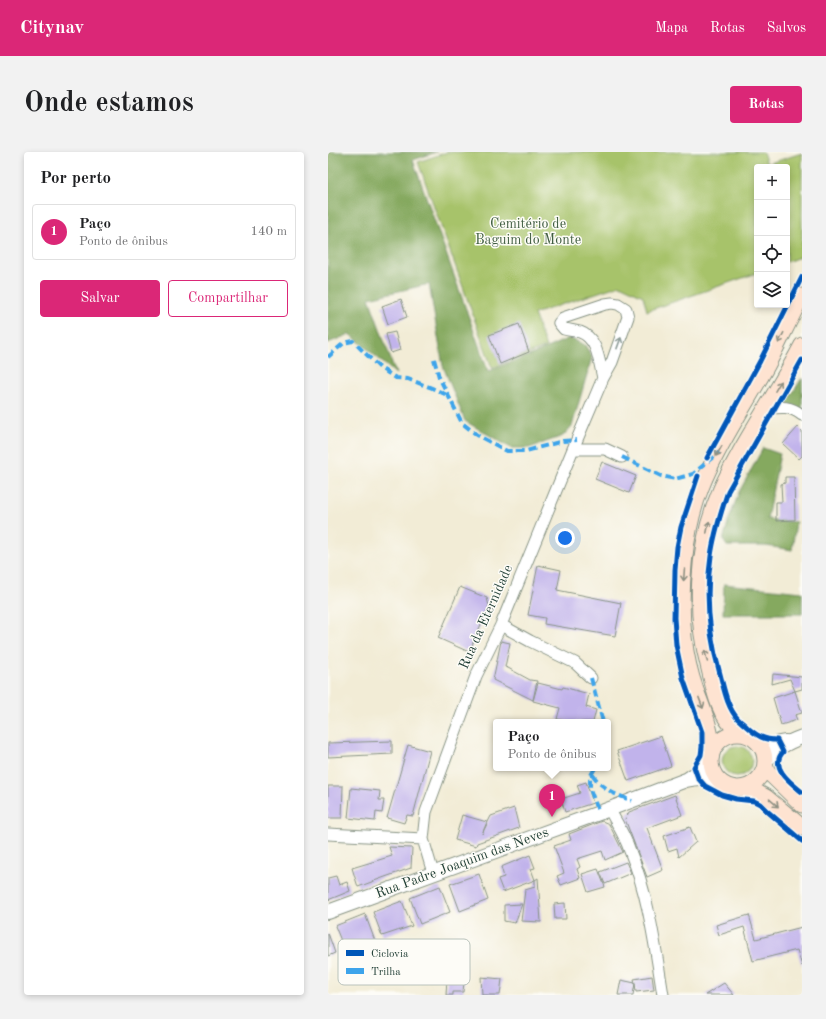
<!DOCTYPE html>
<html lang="pt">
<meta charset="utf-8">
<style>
:root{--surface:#fff;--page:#f2f2f2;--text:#202124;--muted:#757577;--line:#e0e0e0;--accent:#db2777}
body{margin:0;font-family:"Old Standard TT",serif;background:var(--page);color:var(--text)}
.controls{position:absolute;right:12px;top:12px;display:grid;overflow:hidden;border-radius:4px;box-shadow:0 2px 6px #0003}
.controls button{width:36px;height:36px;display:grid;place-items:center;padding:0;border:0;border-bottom:1px solid var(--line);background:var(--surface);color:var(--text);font:20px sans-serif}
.you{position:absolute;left:237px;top:386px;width:14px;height:14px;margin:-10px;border:3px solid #fff;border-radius:50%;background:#1a73e8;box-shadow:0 0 0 6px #1a73e833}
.badge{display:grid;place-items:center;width:26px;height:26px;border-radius:50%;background:var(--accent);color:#fff;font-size:13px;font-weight:700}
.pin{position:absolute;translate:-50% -33px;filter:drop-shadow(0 1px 2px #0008)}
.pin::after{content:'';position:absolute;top:21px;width:14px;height:12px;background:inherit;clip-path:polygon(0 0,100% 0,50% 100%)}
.popup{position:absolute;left:165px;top:567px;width:118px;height:52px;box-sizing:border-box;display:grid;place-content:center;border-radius:4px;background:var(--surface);filter:drop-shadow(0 1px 3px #0005);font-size:13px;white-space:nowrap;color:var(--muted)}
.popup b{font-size:15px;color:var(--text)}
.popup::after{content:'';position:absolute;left:50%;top:100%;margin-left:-8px;border:8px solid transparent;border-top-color:var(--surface)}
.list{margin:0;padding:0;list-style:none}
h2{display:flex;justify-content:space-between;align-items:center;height:52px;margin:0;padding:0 16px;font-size:17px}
h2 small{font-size:13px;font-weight:400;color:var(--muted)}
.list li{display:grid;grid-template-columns:26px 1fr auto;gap:12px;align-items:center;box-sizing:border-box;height:56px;margin:0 8px 8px;padding:0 8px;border:1px solid var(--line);border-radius:4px}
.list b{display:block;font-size:15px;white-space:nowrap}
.list p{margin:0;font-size:13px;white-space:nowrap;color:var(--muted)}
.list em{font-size:13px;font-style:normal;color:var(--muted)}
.actions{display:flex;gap:8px;padding:12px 16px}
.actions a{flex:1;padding:9px 0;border:1px solid var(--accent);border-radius:4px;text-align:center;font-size:14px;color:var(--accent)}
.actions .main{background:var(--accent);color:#fff}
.icon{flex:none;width:22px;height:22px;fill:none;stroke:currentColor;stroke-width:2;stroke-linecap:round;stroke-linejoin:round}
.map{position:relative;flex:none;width:474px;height:843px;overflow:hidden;border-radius:4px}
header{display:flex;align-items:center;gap:24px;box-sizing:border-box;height:56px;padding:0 20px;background:var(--accent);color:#fff}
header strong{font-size:19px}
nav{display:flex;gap:22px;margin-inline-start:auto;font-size:14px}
.intro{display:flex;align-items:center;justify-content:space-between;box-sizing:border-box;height:96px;padding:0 24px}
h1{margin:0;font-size:28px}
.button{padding:10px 18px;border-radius:4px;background:var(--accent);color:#fff;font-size:14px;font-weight:700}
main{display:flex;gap:24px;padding:0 24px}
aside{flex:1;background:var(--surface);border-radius:4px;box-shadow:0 2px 6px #0003}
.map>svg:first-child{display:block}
</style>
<header>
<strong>Citynav</strong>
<nav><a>Mapa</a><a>Rotas</a><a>Salvos</a></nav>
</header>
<div class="intro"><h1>Onde estamos</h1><a class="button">Rotas</a></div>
<main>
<aside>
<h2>Por perto<small></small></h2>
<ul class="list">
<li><span class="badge">1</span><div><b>Paço</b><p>Ponto de ônibus</p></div><em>140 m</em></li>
</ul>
<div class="actions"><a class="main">Salvar</a><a>Compartilhar</a></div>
</aside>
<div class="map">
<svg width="474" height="843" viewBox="0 0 474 843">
<rect width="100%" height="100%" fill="#fdfcf7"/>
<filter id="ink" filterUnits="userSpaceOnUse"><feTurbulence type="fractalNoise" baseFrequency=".025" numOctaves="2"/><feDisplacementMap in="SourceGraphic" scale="8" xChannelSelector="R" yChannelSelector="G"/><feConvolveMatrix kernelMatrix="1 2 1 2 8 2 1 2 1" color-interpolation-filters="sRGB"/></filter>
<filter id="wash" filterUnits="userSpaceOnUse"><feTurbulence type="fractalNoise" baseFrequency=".012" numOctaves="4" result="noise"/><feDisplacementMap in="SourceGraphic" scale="16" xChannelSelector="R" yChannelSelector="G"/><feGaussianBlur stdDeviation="0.9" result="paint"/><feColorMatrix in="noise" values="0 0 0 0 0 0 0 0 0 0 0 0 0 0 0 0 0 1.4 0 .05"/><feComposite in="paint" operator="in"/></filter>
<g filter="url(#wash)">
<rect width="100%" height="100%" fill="#f2ecd6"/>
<path fill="#a7c36a" stroke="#63804f" d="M119,0H435L439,12L474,1V104L459,110V15H429V121L319,159L315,144L292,133L206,162L218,195L164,216L90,10Z
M394 609a15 15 0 1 1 30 0a15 15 0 1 1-30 0Z"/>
<path fill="#85a95e" stroke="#527349" d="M0,0H109L85,8L160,219L203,203L241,186L257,193L264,205L244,274L235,284L201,296H183L137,269L115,214L101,132L41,146L68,222L22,182L0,191Z
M474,226V259L458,251Z
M435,296L452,302L439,367L468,370L464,398L438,394H399L395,388L401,367L411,340Z
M396,432L474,440V462H395Z"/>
<g id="blocks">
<path fill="#c1b3eb" d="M73,147L79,165L60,172L54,154Z
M191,172L201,200L172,212L161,183Z
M67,180L72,198L63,201L58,182Z
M470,275L474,279V304L471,307L455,292Z
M274,310L308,324L301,341L267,327Z
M457,325H466L467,368L448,369V350H454L453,332L457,331Z
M210,413L233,418L229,438L293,451L287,484L216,472L217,466L200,463Z
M132,435L159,446L161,454L141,500L110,486Z
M173,489L182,491L177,515L180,516L202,528L209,529L205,548L165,528Z
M445,522L474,525V537L467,539L462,527L444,532Z
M210,531L234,537L235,535L261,542L258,555L268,558L265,570H241L229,567L232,556L205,549Z
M467,539L474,561L467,563L469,568L453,573L445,546Z
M333,584L343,614L300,629L289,599Z
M64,589V602L0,605V591Z
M80,593L102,599L85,664L79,663L76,671L59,666Z
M258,630L265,651L237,660L233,647L252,641L249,633Z
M0,634H15L14,666H0Z
M23,636L52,639L51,648H56L54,661L48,660L47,669L20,666Z
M347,643L354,663L319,676L335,718L319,725L297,667L301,660Z
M186,656L191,676L149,691L148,694L127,688L134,663L159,670L154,682L163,664Z
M274,669L281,672L295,700L277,708L274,699L249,707L252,715L249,717L252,726L233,733L229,724L236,721L226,694L243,688L241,682Z
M362,675L368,690L351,705L349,696L340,699L336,684Z
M61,695L84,696L83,716L57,725L30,735L24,716L64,704Z
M202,703L207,716L203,717L207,728L210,726L213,770L193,769L197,738L207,735V728L175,740L170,727L176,725L173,715Z
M298,710L303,721L277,732L272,720Z
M270,717L277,735L260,740L254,722Z
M151,722L160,748L132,759L122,732Z
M8,724L11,733L19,730L22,739L0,748V726Z
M112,734L122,760L92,772L82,746Z
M74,749L84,774L54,784L45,760Z
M237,751L238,767H227L226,752Z
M194,752L187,771L176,769V753Z
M37,762L47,789L18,801L7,774Z
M421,763L428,787L474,775V814L469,798L425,809L416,775L391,783L388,773Z
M0,781L7,801L0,804Z
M120,810H138L135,840H125V843H118Z
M324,824L326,838L308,840L307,831L305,843H290L293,828L307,831L306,827Z
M153,825L174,827L172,843H154Z
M396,831L406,843H377Z"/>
</g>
</g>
<g filter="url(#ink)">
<use href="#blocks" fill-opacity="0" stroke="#889485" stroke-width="1"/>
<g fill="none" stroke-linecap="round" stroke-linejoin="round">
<defs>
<path id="minor" d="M437,257C453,255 461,253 474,263
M245,297H277L294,305
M173,473L202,489L247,511L263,526
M281,657C289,671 297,684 302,699C321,745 327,794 335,843
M0,682L95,687
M105,721L95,687L98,660L148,524L173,473L245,297L275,226L284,210L300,165L298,157L290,152L284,151L277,152L235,166L231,171L236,177C241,178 247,179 252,180C270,186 271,210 275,226"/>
<path id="tertiary" d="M428,589L441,593L458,590
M437,611C444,598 460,590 474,585
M360,627L372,619L384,604
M0,760L271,661L358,628C370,625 380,625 392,629"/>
<path id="secondary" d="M383 609a27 27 0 1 1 54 0a27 27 0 1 1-54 0Z
M420,584C416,582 411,580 407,577C390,562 386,537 381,517C366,461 368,398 390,344C396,328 405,313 413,298C433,263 455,229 474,193
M385,599C383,575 376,560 368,538C362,521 358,503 356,485C351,438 356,380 373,336C390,293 417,254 439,214C451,191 462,167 474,144
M437,611L439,618L441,621L474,653
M414,636L425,638L438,645L474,675"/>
</defs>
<use href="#minor" stroke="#889485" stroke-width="13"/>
<use href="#tertiary" stroke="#889485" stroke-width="16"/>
<use href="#secondary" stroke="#889485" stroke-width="17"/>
<use href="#minor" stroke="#fff" stroke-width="11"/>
<use href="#tertiary" stroke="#fff" stroke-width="14"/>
<use href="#secondary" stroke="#fee3d1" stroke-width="15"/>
<path stroke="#3da4eb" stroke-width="4" stroke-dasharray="8 4" stroke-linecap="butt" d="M0,205L16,191L25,189L52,216L68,226L80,227L104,236L121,244
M106,207L111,225L134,271L149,283L179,299H198L235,289L249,288
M294,305L333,324L347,327L365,322L391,300
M263,526L275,570
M267,616L262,625V637L271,661
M264,622L271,631L285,641L304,649"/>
<defs>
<path id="cycleway" d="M474,208L400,339C393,360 386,382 383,404C377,443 381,484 392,522C396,537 399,555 410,567C413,570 416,572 419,575C429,584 436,588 449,588L455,600C441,615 463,631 474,640
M379,306L432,209L474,125
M370,324L353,375L349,395L347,418L346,466L348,493L355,526L374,580V595L373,603L366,615L370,626L377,634L394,643L408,647L426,649L432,652L439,659L474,689"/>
</defs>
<use href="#cycleway" stroke="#fdfcf7" stroke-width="8"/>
<use href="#cycleway" stroke="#0057b8" stroke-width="5"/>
</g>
<defs><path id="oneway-shaft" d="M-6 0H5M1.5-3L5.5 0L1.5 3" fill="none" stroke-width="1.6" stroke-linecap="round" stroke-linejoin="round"/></defs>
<g stroke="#8e9082">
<use href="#oneway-shaft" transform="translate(453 186) rotate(117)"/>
<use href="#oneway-shaft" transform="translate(450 234) rotate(-60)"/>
<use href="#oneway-shaft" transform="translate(391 299) rotate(119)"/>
<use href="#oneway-shaft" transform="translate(380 375) rotate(-78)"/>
<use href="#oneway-shaft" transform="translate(356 423) rotate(94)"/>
<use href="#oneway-shaft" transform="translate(378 504) rotate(-103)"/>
<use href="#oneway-shaft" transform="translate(373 551) rotate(69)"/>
<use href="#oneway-shaft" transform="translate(446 651) rotate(41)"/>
</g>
<use stroke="#8f9e9a" href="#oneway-shaft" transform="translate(291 191) rotate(-70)"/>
</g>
<g text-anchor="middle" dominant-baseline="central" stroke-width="3" stroke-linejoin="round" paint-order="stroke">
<g font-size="14" fill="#415e42" stroke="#fdfcf7">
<text x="200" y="72">Cemitério de<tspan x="200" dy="16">Baguim do Monte</tspan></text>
</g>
<g font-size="14" fill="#1f3d34" stroke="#fdfcf7">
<text transform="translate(158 465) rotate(-66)">Rua da Eternidade</text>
<text transform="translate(134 711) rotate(-20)">Rua Padre Joaquim das Neves</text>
</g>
</g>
<rect x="10" y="787" width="132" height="46" rx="6" fill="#fdfcf7" stroke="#bac3bc" stroke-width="1"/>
<rect x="18" y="798" width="18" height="6" fill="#0057b8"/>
<rect x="18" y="816" width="18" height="6" fill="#3da4eb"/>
<g font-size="11" fill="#1f3d34">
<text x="43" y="805">Ciclovia</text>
<text x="43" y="823">Trilha</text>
</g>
</svg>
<div class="controls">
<button>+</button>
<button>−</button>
<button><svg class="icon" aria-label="locate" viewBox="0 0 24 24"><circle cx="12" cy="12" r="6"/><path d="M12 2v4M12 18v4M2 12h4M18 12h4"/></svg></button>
<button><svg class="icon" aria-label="layers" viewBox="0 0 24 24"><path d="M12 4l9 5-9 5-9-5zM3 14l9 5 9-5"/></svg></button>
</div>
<div class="you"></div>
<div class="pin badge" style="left:224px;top:665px">1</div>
<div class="popup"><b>Paço</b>Ponto de ônibus</div>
</div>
</main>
